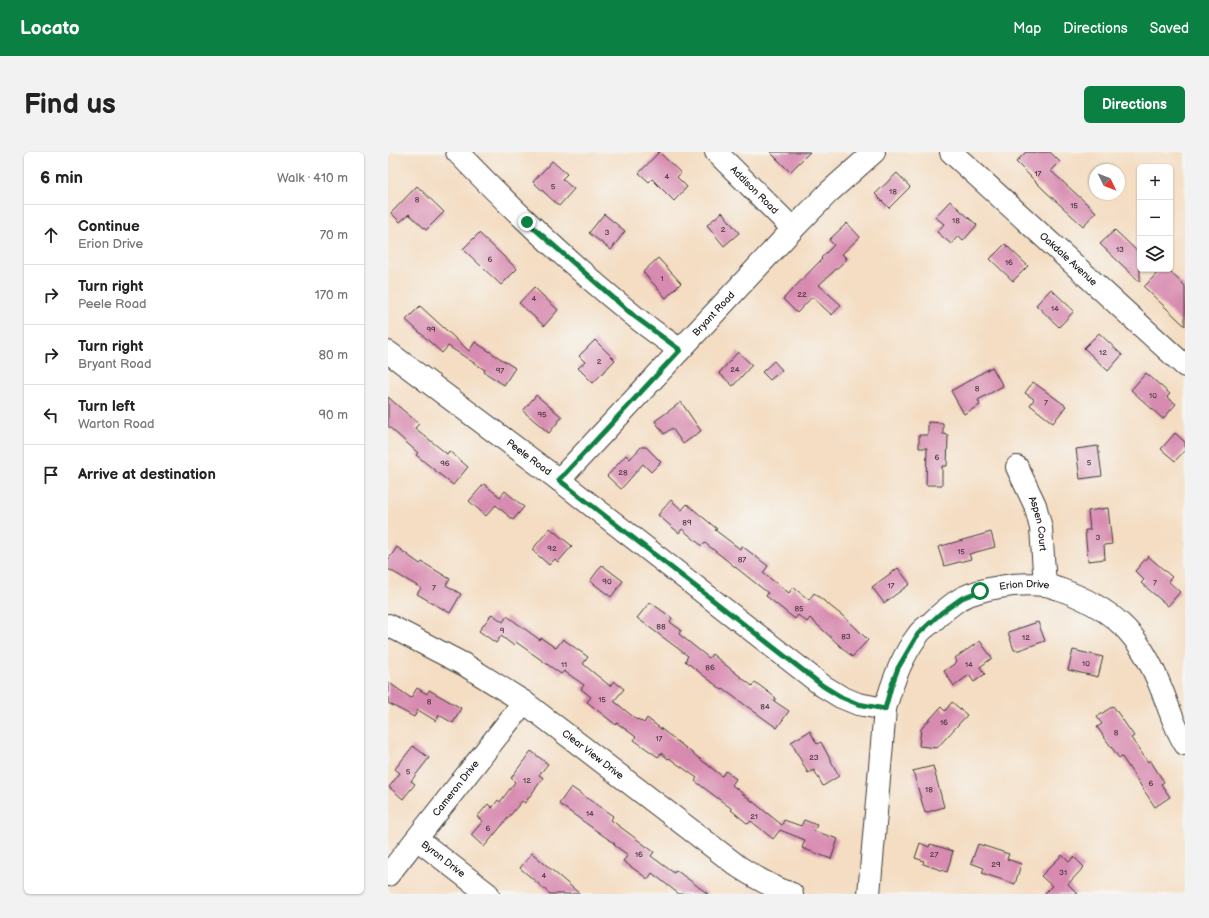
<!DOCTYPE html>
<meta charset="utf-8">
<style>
:root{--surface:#fff;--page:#f2f2f2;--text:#222;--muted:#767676;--line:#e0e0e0;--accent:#0b8043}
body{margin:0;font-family:"Balsamiq Sans",sans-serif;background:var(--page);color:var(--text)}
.controls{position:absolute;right:12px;top:12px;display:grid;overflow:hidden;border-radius:6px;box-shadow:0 1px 3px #0004}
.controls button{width:36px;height:36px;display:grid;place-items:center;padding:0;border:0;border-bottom:1px solid var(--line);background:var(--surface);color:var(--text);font:20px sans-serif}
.compass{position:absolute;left:701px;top:12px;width:36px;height:36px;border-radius:50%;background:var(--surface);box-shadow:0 1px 3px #0004;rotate:133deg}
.stop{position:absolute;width:12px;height:12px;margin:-9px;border:3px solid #0b8043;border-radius:50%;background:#fff}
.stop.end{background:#0b8043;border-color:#fff;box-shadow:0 1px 4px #0008}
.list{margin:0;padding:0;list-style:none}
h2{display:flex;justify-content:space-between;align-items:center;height:52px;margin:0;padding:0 16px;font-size:17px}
h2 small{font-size:13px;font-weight:400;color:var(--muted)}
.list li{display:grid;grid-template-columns:26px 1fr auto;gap:12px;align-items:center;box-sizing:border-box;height:60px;padding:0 16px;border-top:1px solid var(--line)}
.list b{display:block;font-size:15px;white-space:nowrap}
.list p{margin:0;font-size:13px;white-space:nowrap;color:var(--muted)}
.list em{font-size:13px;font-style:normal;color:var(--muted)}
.icon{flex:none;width:22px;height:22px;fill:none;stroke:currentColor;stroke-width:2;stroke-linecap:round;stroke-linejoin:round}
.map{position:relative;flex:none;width:797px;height:742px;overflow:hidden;border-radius:6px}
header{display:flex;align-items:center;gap:24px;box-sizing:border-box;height:56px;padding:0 20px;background:var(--accent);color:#fff}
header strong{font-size:19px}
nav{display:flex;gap:22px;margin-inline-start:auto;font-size:14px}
.intro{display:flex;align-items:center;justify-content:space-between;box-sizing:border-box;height:96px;padding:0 24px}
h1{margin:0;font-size:28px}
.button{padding:10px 18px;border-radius:6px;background:var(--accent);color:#fff;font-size:14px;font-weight:700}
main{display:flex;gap:24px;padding:0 24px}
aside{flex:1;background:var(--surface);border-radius:6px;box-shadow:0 1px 3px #0004}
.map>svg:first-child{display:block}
</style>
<header>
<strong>Locato</strong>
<nav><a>Map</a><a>Directions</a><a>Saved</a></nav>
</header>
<div class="intro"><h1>Find us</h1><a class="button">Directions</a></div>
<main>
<aside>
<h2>6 min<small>Walk · 410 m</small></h2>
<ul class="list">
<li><svg class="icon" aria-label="ahead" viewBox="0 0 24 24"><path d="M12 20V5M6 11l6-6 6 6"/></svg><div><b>Continue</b><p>Erion Drive</p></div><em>70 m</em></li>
<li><svg class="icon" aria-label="right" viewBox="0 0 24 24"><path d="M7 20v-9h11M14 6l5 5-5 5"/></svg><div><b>Turn right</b><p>Peele Road</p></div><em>170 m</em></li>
<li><svg class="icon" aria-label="right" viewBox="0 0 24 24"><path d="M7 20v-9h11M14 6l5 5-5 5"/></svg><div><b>Turn right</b><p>Bryant Road</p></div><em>80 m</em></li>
<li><svg class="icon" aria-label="left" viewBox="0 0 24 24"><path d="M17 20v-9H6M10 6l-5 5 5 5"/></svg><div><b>Turn left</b><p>Warton Road</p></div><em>90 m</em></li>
<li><svg class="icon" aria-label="arrive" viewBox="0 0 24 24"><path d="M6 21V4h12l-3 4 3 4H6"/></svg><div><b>Arrive at destination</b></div></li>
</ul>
</aside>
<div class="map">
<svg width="797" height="742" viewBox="0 0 797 742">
<rect width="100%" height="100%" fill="#f6f6f2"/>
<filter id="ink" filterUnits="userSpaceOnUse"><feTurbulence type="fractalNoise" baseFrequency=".025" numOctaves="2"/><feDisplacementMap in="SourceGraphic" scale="8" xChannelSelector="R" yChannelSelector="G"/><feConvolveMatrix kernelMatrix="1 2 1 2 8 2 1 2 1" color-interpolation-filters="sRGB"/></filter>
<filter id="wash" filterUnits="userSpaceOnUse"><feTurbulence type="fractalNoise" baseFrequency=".012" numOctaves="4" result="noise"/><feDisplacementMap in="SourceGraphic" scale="16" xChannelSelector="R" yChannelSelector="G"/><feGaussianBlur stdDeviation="0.9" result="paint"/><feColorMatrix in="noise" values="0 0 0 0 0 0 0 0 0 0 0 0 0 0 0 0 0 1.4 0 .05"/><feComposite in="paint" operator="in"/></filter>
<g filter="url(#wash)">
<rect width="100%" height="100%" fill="#f4ddc2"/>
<g id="blocks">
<path fill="#d88bb0" d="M271,0L293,21L289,25L299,35L286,49L264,27L261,30L251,21Z
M382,0H422L402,20Z
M638,0H662L672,10L663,19L708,60L695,74L657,39L628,10Z
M164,9L179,22L174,27L186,37L171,54L145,30Z
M509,21L522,35L501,56L487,42Z
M29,34L56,60L38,78L21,62L12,70L3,61Z
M562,49L589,73L575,89L570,84L563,92L549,80L556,72L547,65Z
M334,60L351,81L336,94L319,73Z
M216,62L237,79L223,98L201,81Z
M459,71L472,85L454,102L459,107L431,133L453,153L444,163L424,145L409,161L395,147L434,107L433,106L446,93L441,88Z
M727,78L752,102V130L712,92Z
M91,81L129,117L113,133L75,97Z
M617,92L640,114L625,129L602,107Z
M270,106L293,131L278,146L255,120Z
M773,117H779L797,134V174L756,135Z
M146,135L170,158L156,174L131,151Z
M663,137L686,159L671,175L648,153Z
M32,154L81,199L87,190L127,216L116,233L96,220L97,218L60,194L54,201L18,168Z
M711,181L734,203L720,219L696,196Z
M207,188L227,208L205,231L190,216L197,210L191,204Z
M350,200L364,213L345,234L331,221Z
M386,209L394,218L382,228L374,220Z
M604,215L615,234L590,248L592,253L576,262L563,239Z
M758,221L782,242L779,245L788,252L775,267L743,238Z
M645,230L678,254L665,271L642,253L646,247L637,241Z
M148,243L174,265L161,281L135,259Z
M0,245L31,272L27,276L59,302L61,299L80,315L65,333L28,303L30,301L0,274Z
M293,250L313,279L295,292L284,276L276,282L267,269Z
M540,270L555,271V282L560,283L559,314H554V333H538L539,296H531V283H540Z
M787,281L797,290V298L787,309L773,297Z
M710,294L714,324L692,327L688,297Z
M253,295H258L273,310L263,320L255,312L233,337L219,324L238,303L242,307Z
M96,332L112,345L117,339L136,355L125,368L108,353L98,364L81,349Z
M283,348L294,358L299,352L329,377L327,378L352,397L354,394L380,414L375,421L401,441L405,435L421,448L426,441L461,469L480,488L464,505L422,466L419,470L410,463L407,467L378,444L380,441L317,391L314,394L294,377L291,381L270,363Z
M720,356L724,392L716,393L717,407L700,409L697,378H702L700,359Z
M162,376L184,394L170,410L167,407L161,413L144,398Z
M603,380L607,395L581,402L583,407L556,414L550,395Z
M9,395L32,412L34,410L62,427L58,433L73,442L62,461L29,442L33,436L0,417V408Z
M760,404L784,425L780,429L792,440L780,454L753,431L756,428L747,419Z
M214,413L235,429L223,445L202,429Z
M510,416L522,432L496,451L484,435Z
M262,450L284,466L282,470L293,478L291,482L321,506L324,502L364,534L367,530L388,546L386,549L401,559L389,576L335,537L334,538L297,509L300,504L249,466Z
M104,462L115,470L119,464L152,488L153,486L168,496L175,487L200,505L195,512L222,534L226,529L236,537L226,549L249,568L250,567L256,571L259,566L334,624L338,619L348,627L344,633L394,673L396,668L413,674L416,668L429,673L426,679L450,687L443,707L414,696L417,688L392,678L385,687L363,669L360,672L343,658L344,657L307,629L309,626L281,606L280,607L273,601L270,605L246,588L248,585L229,571L228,573L199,550L203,545L193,537L196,533L176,519L173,522L128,490L125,493L113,484L108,491L91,479Z
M650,470L657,489L631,498H626L620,480Z
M592,489L604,506L592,515L597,522L586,530L581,523L566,534L556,519L569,510L567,506Z
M685,498L715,505L710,525L680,518Z
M0,530L23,546L29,536L39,542L41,538L73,556L65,571L51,563L48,569L30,558L26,565L0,551Z
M564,550L579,563L549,596L531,594L533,577L553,555L557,559Z
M725,554L746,584L743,586L760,610L762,608L776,630L773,632L782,645L767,655L734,605L731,606L709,575L714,572L709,565Z
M422,579L429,592L433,590L451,624L435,634L426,618L420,621L403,590Z
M25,594L41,606L23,629L27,632L15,647L1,635L12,621L7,617Z
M143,599L160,612L151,623L155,626L137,651L134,649L96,695L83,683L95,669L89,665L100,652L104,656L110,648L112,650L127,630L123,626Z
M545,614L556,655L537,661L525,619Z
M183,635L225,664L223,668L266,700L263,704L286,721L288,718L320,742H291L264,721L260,727L235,709L240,703L226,693L227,692L171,652Z
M532,691L541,695L542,692L565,699L559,720L535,712L536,709L527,706Z
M590,692L621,702L619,707L633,712L627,732L594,721L596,716L583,711Z
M144,701L192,742H162L132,716Z
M674,703L681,710L686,705L696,715L680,732L690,742H656L664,734L653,724Z"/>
</g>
</g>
<g filter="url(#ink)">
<use href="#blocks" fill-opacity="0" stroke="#3c3935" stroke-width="1"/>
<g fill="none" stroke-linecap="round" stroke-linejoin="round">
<defs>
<g id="minor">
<path d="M69,0C125,58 183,113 245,163C260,176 276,186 292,198"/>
<path id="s1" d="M328,0L405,77"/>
<path id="s2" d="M563,0L797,214"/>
<path id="s3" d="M0,200L171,328L435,534L453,545L470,552L497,557"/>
<path id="s4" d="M629,315L647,353L653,376L657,433"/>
<path id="s5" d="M171,328L405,77L441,40L486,0"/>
<path id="s6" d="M0,473L77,513L136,550L351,715C368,726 385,736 404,742"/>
<path id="s7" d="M29,687L100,742"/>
<path id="s8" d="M0,723L136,550"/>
<path id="s9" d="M481,742L497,557C504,531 513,505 530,483C533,478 538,475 543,471C552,462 562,453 574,446C593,436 634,430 656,433C661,433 666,436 671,437C694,445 716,456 734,473C752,490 764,513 773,536C781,555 786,575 797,592"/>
</g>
</defs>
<use href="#minor" stroke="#3c3935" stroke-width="24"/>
<use href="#minor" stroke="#fff" stroke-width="22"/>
</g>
</g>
<g fill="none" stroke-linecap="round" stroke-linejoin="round" filter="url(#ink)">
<path stroke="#0b8043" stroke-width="5" d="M139,70L246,164L292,198L171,328L435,534L453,545L470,552L497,557L503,535L510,516L530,482L553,461L574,446L592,439"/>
</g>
<g text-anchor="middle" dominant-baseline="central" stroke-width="3.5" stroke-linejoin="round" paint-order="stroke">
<g font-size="8" fill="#4b3841">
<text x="650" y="21">17</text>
<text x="279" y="24">4</text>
<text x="165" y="34">5</text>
<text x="505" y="39">18</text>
<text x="29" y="47">8</text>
<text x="686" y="53">15</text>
<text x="568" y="68">18</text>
<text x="335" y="77">2</text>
<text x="219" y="80">3</text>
<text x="732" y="97">13</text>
<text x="102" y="107">6</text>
<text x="621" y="110">16</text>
<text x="274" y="126">1</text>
<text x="414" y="142">22</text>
<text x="146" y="146">4</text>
<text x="667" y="156">14</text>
<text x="43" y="177">99</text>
<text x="715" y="200">12</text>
<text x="211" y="209">2</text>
<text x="347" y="217">24</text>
<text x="112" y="218">97</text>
<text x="589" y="236">8</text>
<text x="765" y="243">10</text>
<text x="658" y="250">7</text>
<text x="154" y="262">95</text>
<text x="549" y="305">6</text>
<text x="701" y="310">5</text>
<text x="57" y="311">96</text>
<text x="235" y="320">28</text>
<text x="299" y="370">89</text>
<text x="710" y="385">3</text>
<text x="164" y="396">92</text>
<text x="573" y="399">15</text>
<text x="354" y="407">87</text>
<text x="219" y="429">90</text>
<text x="767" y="430">7</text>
<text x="503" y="433">17</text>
<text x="46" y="435">7</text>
<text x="411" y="456">85</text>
<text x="273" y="474">88</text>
<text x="114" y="478">9</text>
<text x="458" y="484">83</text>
<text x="638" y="485">12</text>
<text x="698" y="511">10</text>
<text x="176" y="512">11</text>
<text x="581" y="512">14</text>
<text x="322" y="515">86</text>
<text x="214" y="547">15</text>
<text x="41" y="549">8</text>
<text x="377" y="554">84</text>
<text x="556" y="570">16</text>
<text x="728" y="580">8</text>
<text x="271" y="586">17</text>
<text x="426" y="605">23</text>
<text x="20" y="619">5</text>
<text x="139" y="628">12</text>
<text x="763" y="631">6</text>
<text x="541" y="637">18</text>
<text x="202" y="661">14</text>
<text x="366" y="664">21</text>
<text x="100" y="676">6</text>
<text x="251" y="702">16</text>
<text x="546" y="702">27</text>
<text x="608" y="712">29</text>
<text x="675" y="720">31</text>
<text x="156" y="723">4</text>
</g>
<g font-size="10" fill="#1c1c1c" stroke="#f6f6f2">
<text stroke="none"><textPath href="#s1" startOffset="54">Addison Road</textPath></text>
<text stroke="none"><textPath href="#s2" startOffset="159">Oakdale Avenue</textPath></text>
<text stroke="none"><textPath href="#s5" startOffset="227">Bryant Road</textPath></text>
<text stroke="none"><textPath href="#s3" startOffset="176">Peele Road</textPath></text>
<text stroke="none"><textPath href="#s4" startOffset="61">Aspen Court</textPath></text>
<text stroke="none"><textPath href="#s9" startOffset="389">Erion Drive</textPath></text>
<text stroke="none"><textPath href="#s6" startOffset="243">Clear View Drive</textPath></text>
<text stroke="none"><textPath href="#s8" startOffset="110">Cameron Drive</textPath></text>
<text stroke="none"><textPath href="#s7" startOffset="33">Byron Drive</textPath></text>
</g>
</g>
</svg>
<div class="controls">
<button>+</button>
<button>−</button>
<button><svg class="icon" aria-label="layers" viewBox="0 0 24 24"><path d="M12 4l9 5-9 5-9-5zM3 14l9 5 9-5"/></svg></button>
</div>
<svg class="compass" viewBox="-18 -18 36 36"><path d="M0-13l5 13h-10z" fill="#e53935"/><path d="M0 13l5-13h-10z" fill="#767676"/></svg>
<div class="stop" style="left:592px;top:439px"></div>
<div class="stop end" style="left:139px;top:70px"></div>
</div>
</main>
